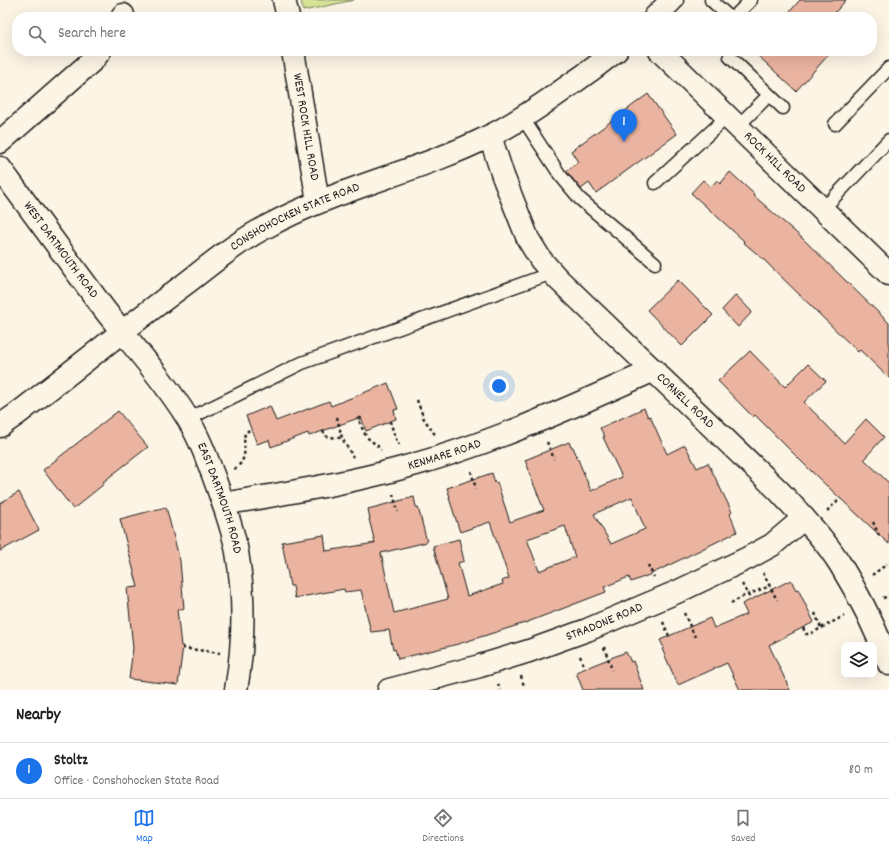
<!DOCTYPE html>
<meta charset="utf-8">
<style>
:root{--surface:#fff;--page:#f6f6f6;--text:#222;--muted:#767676;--line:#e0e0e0;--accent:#1a73e8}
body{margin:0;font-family:Dekko,sans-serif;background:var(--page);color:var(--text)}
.controls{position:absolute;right:12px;bottom:12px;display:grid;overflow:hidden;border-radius:8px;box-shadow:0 4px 16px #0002}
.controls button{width:36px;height:36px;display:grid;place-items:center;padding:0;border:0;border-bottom:1px solid var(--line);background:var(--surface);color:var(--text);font:20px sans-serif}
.you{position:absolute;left:499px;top:386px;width:14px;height:14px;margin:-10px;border:3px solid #fff;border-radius:50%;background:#1a73e8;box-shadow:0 0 0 6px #1a73e833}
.badge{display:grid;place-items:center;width:26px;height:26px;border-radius:50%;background:var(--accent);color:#fff;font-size:13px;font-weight:700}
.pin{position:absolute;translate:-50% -33px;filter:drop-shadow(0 1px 2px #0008)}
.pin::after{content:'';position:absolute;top:21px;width:14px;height:12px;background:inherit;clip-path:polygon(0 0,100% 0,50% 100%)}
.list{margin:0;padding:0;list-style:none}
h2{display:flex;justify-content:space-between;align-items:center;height:52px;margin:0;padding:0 16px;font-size:17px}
h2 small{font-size:13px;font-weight:400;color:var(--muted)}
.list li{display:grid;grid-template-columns:26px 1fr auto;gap:12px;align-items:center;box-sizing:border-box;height:56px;padding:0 16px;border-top:1px solid var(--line)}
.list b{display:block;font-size:15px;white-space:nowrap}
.list p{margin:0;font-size:13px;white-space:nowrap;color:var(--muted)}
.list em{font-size:13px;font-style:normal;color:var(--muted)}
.icon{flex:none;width:22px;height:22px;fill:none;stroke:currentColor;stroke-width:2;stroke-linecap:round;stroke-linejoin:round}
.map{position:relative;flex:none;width:889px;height:690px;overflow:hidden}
.search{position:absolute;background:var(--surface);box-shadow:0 4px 16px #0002;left:12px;right:12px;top:12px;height:44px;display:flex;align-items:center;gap:10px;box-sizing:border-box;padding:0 14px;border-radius:16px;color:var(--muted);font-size:15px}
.sheet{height:108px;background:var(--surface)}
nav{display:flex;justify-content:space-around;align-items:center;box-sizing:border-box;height:56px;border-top:1px solid var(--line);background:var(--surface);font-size:11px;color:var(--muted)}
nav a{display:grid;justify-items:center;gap:2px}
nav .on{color:var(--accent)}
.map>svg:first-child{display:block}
</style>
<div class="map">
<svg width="889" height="690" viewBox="0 0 889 690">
<rect width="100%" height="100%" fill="#fcf5e5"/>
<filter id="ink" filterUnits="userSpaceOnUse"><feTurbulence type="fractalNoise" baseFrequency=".025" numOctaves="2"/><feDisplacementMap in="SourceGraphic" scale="8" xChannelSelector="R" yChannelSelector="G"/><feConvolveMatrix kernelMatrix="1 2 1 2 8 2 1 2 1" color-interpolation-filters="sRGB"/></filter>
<g filter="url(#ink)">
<path fill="#d7e497" stroke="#7a805a" d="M301,0H354L303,11Z"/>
<path fill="#ebb4a0" stroke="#1c1c1c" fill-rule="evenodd" d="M800,0H846L831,17H785Z
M753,51H832L796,91Z
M648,94L677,134L596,193L589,183L581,189L566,171L578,162L571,151Z
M730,172L754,194L753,195L802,238L889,323V378L860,350L858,352L762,258L743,242L744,241L691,193L703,180L711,187L717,180L720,184Z
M678,280L713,315L682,346L647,310Z
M736,295L752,312L738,327L722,310Z
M750,351L785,387L808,364L826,381L804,402L844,443L866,419L884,437L864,459L889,483V544L811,471L755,415L753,417L718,381Z
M388,383L398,409L394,410L396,419L366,431L361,417L309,436L308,433L271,447L269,440L257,444L246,416L270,406L276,421L329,401L331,406Z
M644,408L648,417L650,416L667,454L685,445L697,468L708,463L732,512L730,514L737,532L649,575L631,582L629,577L604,587L606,592L525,623L458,644L398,659L395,649L393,650L389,630L371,632L361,590L345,592L344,589L295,598L293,586H290L282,542L324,535L326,551L375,543L369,519H370L368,509L414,497L416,507H418L427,542L381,553L394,613L448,599L433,546L459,539L464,561L458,563L467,596L503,584L502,581L509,578L490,522L460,532L449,498L450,497L447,488L492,473L495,483L497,482L510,522L544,510L528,470H529L525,460L569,442L571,447H573L591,491L622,477L603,437H605L600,428ZM632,497L645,529L611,544L594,514ZM565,526L575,557L539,571L527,539Z
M118,411L148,447L103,482L104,484L73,509L43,470Z
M19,492L39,530L0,551V503Z
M166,507L180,561L184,609H177L181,646H183L178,685L129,679L133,648L127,588L138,587L120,519Z
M791,580L796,590L798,589L814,622L769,645L790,690H740L727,663L678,685L662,649L664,648L660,640L710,618L714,628L747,614L742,604Z
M626,652L631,662L633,661L644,690H583L576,672Z"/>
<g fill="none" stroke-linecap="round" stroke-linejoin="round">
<defs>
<path id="lane" d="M711,0L729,17
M734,17L751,0
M730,51V57L783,108
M522,117L560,175L580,199L655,263
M835,124L889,68
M738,126L769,95
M655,183L728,116
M822,210L889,140
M188,419L302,363L552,273"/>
<g id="street">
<path d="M284,0L288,17"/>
<path d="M122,17L123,15"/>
<path id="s1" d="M293,51L318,202"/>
<path id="s2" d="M490,136L503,176L528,239L541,260L558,279L779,491C800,514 823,537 840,564C859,595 876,629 889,664"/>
<path d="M0,142L93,60L100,51"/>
<path id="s3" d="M0,168C35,215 69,262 104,309C132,345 164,380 188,419C200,439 208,461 216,483C224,505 233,529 237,552C245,598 244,644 236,690"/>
<path id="s4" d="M224,504C284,493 344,484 402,468C489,445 572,407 654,370"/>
<path id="s5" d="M389,690L480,666L529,651L587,630L679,591L748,558L772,545L804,518"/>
</g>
<g id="secondary">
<path d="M655,17L672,0"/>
<path id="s6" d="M660,51C737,125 812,200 889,274"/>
<path id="s7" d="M0,426L17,414C73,371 128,326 185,284C211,264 237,242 266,227C337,188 418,172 490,136C518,122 545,103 570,85C586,74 601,63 616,51"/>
</g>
</defs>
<use href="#lane" stroke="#1c1c1c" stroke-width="15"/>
<use href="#street" stroke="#1c1c1c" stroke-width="25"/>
<use href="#secondary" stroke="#1c1c1c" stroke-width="25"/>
<path stroke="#1c1c1c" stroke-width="2.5" stroke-dasharray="3 3" stroke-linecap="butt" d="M417,400L424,419L436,436
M337,417L342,438L353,457
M361,418L358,419C361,424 363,432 367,437C371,442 377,444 381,450
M390,421L395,437L399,445
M323,431L325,436L329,437L342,438
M547,442L554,459
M234,469C250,459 242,446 245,433L251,429
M471,471L476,489
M393,494L398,512
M827,511L840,498
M873,522L880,538
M648,565L654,577
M763,573L777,600
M872,575L887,564
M742,584L751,600
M883,598L889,596
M731,603L744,596L770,586
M684,613L695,637
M815,613L821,628
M663,622L669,636
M803,628L806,634H810L844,616
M604,647L612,670
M182,648L220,653
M580,656L585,668
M521,676L524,686
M498,684L500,690"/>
<use href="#lane" stroke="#fcf5e5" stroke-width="12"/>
<use href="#street" stroke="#fcf5e5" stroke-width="22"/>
<use href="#secondary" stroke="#fcf5e5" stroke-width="22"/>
</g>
</g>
<g text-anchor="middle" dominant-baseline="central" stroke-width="3" stroke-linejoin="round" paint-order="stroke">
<g font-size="13" fill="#1c1c1c" stroke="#fcf5e5">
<text stroke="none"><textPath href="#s1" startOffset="77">WEST ROCK HILL ROAD</textPath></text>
<text stroke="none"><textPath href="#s6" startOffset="160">ROCK HILL ROAD</textPath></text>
<text stroke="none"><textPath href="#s7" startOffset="363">CONSHOHOCKEN STATE ROAD</textPath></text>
<text stroke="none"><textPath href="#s3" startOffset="102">WEST DARTMOUTH ROAD</textPath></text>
<text stroke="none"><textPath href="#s2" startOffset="336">CORNELL ROAD</textPath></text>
<text stroke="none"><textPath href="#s4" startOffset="226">KENMARE ROAD</textPath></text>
<text stroke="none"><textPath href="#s3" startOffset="399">EAST DARTMOUTH ROAD</textPath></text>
<text stroke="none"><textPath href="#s5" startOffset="226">STRADONE ROAD</textPath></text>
</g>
</g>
</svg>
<div class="controls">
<button><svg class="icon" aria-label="layers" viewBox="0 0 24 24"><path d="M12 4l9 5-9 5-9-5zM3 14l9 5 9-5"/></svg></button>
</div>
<div class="you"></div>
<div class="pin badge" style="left:624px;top:142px">1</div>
<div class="search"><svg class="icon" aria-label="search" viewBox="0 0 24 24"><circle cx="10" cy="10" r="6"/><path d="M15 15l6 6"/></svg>Search here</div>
</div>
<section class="sheet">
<h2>Nearby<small></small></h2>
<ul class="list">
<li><span class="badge">1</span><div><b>Stoltz</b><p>Office · Conshohocken State Road</p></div><em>80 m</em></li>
</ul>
</section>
<nav>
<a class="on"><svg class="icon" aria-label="map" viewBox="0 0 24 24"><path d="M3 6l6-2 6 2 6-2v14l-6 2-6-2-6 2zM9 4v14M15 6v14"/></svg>Map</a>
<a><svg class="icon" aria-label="directions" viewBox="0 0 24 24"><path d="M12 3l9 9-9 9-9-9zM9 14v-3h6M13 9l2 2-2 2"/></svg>Directions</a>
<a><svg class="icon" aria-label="saved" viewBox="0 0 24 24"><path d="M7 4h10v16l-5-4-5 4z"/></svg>Saved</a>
</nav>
